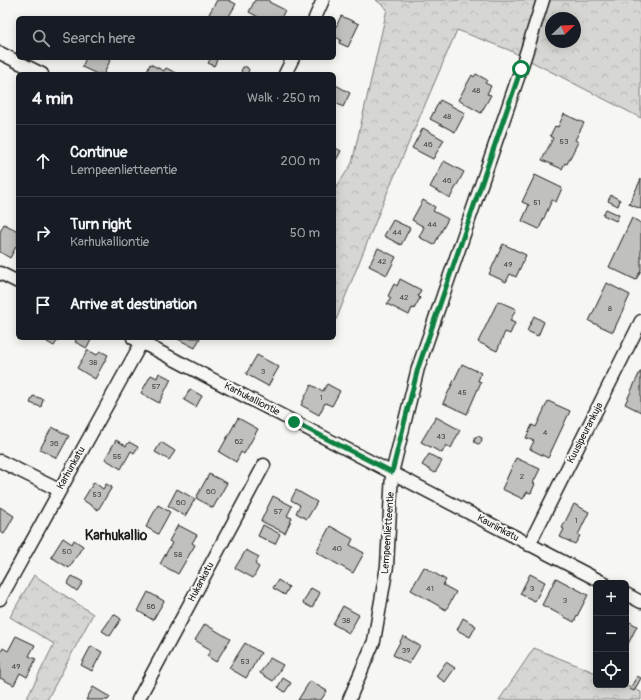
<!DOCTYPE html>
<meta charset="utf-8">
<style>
:root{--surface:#171b24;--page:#20242c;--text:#f1f3f6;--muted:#9ea1a6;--line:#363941}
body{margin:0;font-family:Pangolin,sans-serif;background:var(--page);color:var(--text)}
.controls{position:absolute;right:12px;bottom:12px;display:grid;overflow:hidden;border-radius:6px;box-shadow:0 2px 10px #0003}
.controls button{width:36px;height:36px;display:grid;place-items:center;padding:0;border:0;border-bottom:1px solid var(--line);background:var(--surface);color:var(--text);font:20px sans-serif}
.compass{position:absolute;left:545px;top:12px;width:36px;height:36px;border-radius:50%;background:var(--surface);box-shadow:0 2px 10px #0003;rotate:67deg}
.stop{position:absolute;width:12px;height:12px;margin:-9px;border:3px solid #0b8043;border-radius:50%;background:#fff}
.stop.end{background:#0b8043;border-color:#fff;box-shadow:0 1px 4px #0008}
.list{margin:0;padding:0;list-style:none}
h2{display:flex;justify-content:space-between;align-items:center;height:52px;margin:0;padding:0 16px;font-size:17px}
h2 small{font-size:13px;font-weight:400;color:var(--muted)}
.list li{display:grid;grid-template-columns:26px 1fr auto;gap:12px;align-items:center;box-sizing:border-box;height:72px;padding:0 16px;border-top:1px solid var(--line)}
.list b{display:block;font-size:15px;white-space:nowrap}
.list p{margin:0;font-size:13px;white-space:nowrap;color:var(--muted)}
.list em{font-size:13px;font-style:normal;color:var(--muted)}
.icon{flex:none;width:22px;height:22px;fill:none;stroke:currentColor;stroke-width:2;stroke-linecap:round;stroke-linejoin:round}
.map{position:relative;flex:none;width:641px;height:700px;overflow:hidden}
.search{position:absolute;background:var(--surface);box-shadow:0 2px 10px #0003;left:16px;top:16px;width:320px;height:44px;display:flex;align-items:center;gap:10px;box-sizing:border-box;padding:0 14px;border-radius:6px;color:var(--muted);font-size:15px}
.panel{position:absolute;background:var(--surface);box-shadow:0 2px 10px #0003;left:16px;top:72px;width:320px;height:268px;border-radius:6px}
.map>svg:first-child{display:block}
</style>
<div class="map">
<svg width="641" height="700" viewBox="0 0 641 700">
<defs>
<pattern id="forest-crowns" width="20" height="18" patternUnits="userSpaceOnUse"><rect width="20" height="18" fill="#d6d6d2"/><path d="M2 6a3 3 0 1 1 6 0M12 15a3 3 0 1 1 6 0" fill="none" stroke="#b7b7b4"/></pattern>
</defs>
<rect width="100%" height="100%" fill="#f6f6f2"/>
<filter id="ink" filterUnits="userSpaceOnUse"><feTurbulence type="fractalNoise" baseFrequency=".025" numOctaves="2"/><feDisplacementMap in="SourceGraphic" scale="8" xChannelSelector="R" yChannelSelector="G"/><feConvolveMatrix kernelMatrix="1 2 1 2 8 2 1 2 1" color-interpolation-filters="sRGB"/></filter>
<g filter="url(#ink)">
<path fill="url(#forest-crowns)" stroke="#797977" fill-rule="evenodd" d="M376,0H641V118L509,50L457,30L385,198L336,320L334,319V191L352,163L387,9ZM551,18H575V42H551Z
M34,575L93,614L47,700H26L54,644L10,617Z
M534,648L596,673V685H624L641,692V700H499Z"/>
<path fill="#c0c0bd" stroke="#1c1c1c" d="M217,0H228L236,4L228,18H215L209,14Z
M255,0H270L269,2L285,10L281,18H260L249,12Z
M341,16L359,24L348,47L339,43L341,40L334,36V31Z
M86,58H111L104,74H97L82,67Z
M211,58H214L217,60L214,66L208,63Z
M150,64L164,71L166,68L178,74H146Z
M243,67H247L249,70L247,74H243L241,71Z
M476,74L487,80L485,83L491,86L487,94L491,95L481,113L458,100L472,75L474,77Z
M334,84L350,93L343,107L334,102Z
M440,100L465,113L455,132L430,119Z
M564,114L584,123L575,140L578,142L567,164L565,163L562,169L542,160L553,138L550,136L555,126L558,127Z
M423,128L444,140L433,159L412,148Z
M334,147L341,151L336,160L334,158Z
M444,161L464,172L450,198L430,187Z
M535,175L562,188L556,202L552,200L539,229L522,221L529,205L522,202Z
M641,179V209L629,204Z
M611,195L620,200L618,206L608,201Z
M423,200L435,207L433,211L448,219L434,245L419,237L424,227L412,220Z
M606,209L619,215L616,221L603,215Z
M632,218L641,223V270L636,280L609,267Z
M393,220L410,228L401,245L384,236Z
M4,224L18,231V243L10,258L0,252V232Z
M503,244L526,255L516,277L510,274L506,282L489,274Z
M378,248L396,257L387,275L369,266Z
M400,279L421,290L418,296L420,298L414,309L412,308L409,315L387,304L391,298L388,296L394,284L397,286Z
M607,283L630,295L613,332L589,321Z
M498,301L516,309L510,321L515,323L510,334L505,332L497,351L478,342Z
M534,316L544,322L538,336L527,331Z
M50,338H59L54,346L47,342Z
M77,338H92L87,348L75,342Z
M176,338H200L195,348Z
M88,350L97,355L100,351L108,355L95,379L77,368Z
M257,355L279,367L268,386L246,374Z
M462,364L481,373L478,381L481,382L467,414L443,403Z
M640,372H641V412L625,404Z
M159,373L171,379L159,403L141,393L151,375L157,378Z
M327,384L340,391L332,406L325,403L319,415L301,405L311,385L323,391Z
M190,389L202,396L196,407L184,400Z
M33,396L43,399L41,407L30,403Z
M548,401L570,411L548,458L530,449L534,441L526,438L532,425L536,427Z
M436,417L460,430L451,448L446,445L442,453L421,442Z
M238,418L258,429L244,454L241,452L236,462L219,452Z
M52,427L69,436L57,458L40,449Z
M478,436L482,438L481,443L478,444L474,442L475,437Z
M116,440L126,446L129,442L138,447L134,453L131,451L121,469L105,459Z
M161,442L175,451L169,460L155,452Z
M429,454L442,461L435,473L422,465Z
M516,458L540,469L533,483L535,484L531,493L527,492L523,499L502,489Z
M209,474L227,483L213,508L196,498Z
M94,482L103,489L106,484L112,487L98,510L83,500Z
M177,489L195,499L185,516L168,506Z
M296,490L317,502L307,519L296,513L300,505L291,500Z
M273,496L292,506L287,516L292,518L285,533L261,521Z
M574,504L589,512L578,535L580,536L575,544L560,537L564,529L562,528Z
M158,505L170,512L158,534L146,527Z
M0,507L14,516L4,534L0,532Z
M178,525L197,535L192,543L195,545L178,574L160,564L172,543L169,541Z
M263,525L280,534L275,544L258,536Z
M330,526L353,539L350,545L364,553L353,573L316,552Z
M63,538L72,544L74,540L83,546L69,568L51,557Z
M246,550L259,557L255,564L259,567L253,578L235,568Z
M424,567L446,580L443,585L456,592L446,610L411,590Z
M530,574L545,582L535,601L520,594Z
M72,576L83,582L77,591L67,584Z
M556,578L588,595L574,622L542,605Z
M278,580L289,587L285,595L273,588Z
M311,588L320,593L312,608L303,603Z
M148,592L164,601L153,620L138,611Z
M343,606L359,615L349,633L333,624Z
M114,614L121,619L110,636L102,631Z
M463,618L476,626L470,637L457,630Z
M626,620L637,626L628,644L626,643Z
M205,624L230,639L216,662L207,656L211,650L195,640Z
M16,636L35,645L29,656L36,659L27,677L20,673L14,685L0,678V654L3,648L8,651Z
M403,636L420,646L409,664L393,655Z
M245,643L261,653L246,678L229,668Z
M91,646L102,652L92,671L81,665Z
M270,658L283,665L273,681L260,673Z
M446,662L455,668L445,682L436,676Z
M637,676L641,678L634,691L630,689Z
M283,678L291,683L285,692L278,687Z
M310,681L327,691L321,700H298Z
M93,687L110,697L108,700H86Z"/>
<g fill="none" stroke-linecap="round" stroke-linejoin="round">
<defs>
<path id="minor" d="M315,18L323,0
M0,53L42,74
M285,74L293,58
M0,273L18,282
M133,338L604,583
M0,461L59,490
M529,545L641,321
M626,594L641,602
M0,599L144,338
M138,700L264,465
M349,700L374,641L387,566L392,473L418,368L521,69L543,0"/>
</defs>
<use href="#minor" stroke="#1c1c1c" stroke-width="15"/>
<use href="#minor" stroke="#f6f6f2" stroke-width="12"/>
</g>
</g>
<g fill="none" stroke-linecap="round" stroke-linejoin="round" filter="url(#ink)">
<path stroke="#0b8043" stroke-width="5" d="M294,422L392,472L418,368L521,69"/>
</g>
<g text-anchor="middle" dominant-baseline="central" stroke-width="4" stroke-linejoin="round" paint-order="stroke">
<g font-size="8" fill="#454544">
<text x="476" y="90">48</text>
<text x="447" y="116">48</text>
<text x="564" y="141">53</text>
<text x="428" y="144">46</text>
<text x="447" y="180">46</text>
<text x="537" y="202">51</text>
<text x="432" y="224">44</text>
<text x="397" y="232">44</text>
<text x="382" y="261">42</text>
<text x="508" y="264">49</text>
<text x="404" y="297">42</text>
<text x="610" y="308">8</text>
<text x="93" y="362">38</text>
<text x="263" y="371">3</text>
<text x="156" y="386">57</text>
<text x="462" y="392">45</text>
<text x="321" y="397">1</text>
<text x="545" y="432">4</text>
<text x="441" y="436">43</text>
<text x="239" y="441">62</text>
<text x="54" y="443">36</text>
<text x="117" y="456">55</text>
<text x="522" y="476">2</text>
<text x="211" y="491">60</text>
<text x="97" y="494">53</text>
<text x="181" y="502">60</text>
<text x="278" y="511">57</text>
<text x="576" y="520">1</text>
<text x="337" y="548">40</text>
<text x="67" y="551">50</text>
<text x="178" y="554">58</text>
<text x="430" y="588">41</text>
<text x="532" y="588">3</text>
<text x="565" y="600">3</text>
<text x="151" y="606">56</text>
<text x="346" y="620">38</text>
<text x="406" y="650">39</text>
<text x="245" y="661">53</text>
<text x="16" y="666">49</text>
</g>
<g font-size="10" fill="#1c1c1c" stroke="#f6f6f2">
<text transform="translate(252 399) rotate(27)">Karhukalliontie</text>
<text transform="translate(585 433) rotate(-63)">Kuusipeurankuja</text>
<text transform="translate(71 468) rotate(-61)">Karhunkatu</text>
<text transform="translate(498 528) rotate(28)">Kauriinkatu</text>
<text transform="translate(388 533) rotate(-86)">Lempeenlietteentie</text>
<text transform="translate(201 582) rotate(-62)">Hukankatu</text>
</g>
<g font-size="14" font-weight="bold" fill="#1c1c1c" stroke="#f6f6f2">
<text x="116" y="535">Karhukallio</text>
</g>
</g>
</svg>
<div class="controls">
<button>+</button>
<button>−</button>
<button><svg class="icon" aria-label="locate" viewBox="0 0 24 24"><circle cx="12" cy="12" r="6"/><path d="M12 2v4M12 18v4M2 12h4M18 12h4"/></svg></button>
</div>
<svg class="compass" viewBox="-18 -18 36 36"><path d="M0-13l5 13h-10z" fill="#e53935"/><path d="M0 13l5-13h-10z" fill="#9ea1a6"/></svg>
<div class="stop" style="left:521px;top:69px"></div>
<div class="stop end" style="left:294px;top:422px"></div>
<div class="search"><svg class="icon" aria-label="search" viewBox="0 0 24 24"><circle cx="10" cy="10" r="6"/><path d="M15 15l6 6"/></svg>Search here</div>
<section class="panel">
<h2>4 min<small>Walk · 250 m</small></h2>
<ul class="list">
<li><svg class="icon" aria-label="ahead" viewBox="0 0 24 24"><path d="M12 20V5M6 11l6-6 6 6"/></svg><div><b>Continue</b><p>Lempeenlietteentie</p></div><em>200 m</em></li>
<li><svg class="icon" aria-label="right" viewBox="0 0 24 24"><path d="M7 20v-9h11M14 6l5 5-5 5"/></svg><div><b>Turn right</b><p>Karhukalliontie</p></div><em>50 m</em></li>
<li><svg class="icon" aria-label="arrive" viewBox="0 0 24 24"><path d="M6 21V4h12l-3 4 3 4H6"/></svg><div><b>Arrive at destination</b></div></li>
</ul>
</section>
</div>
